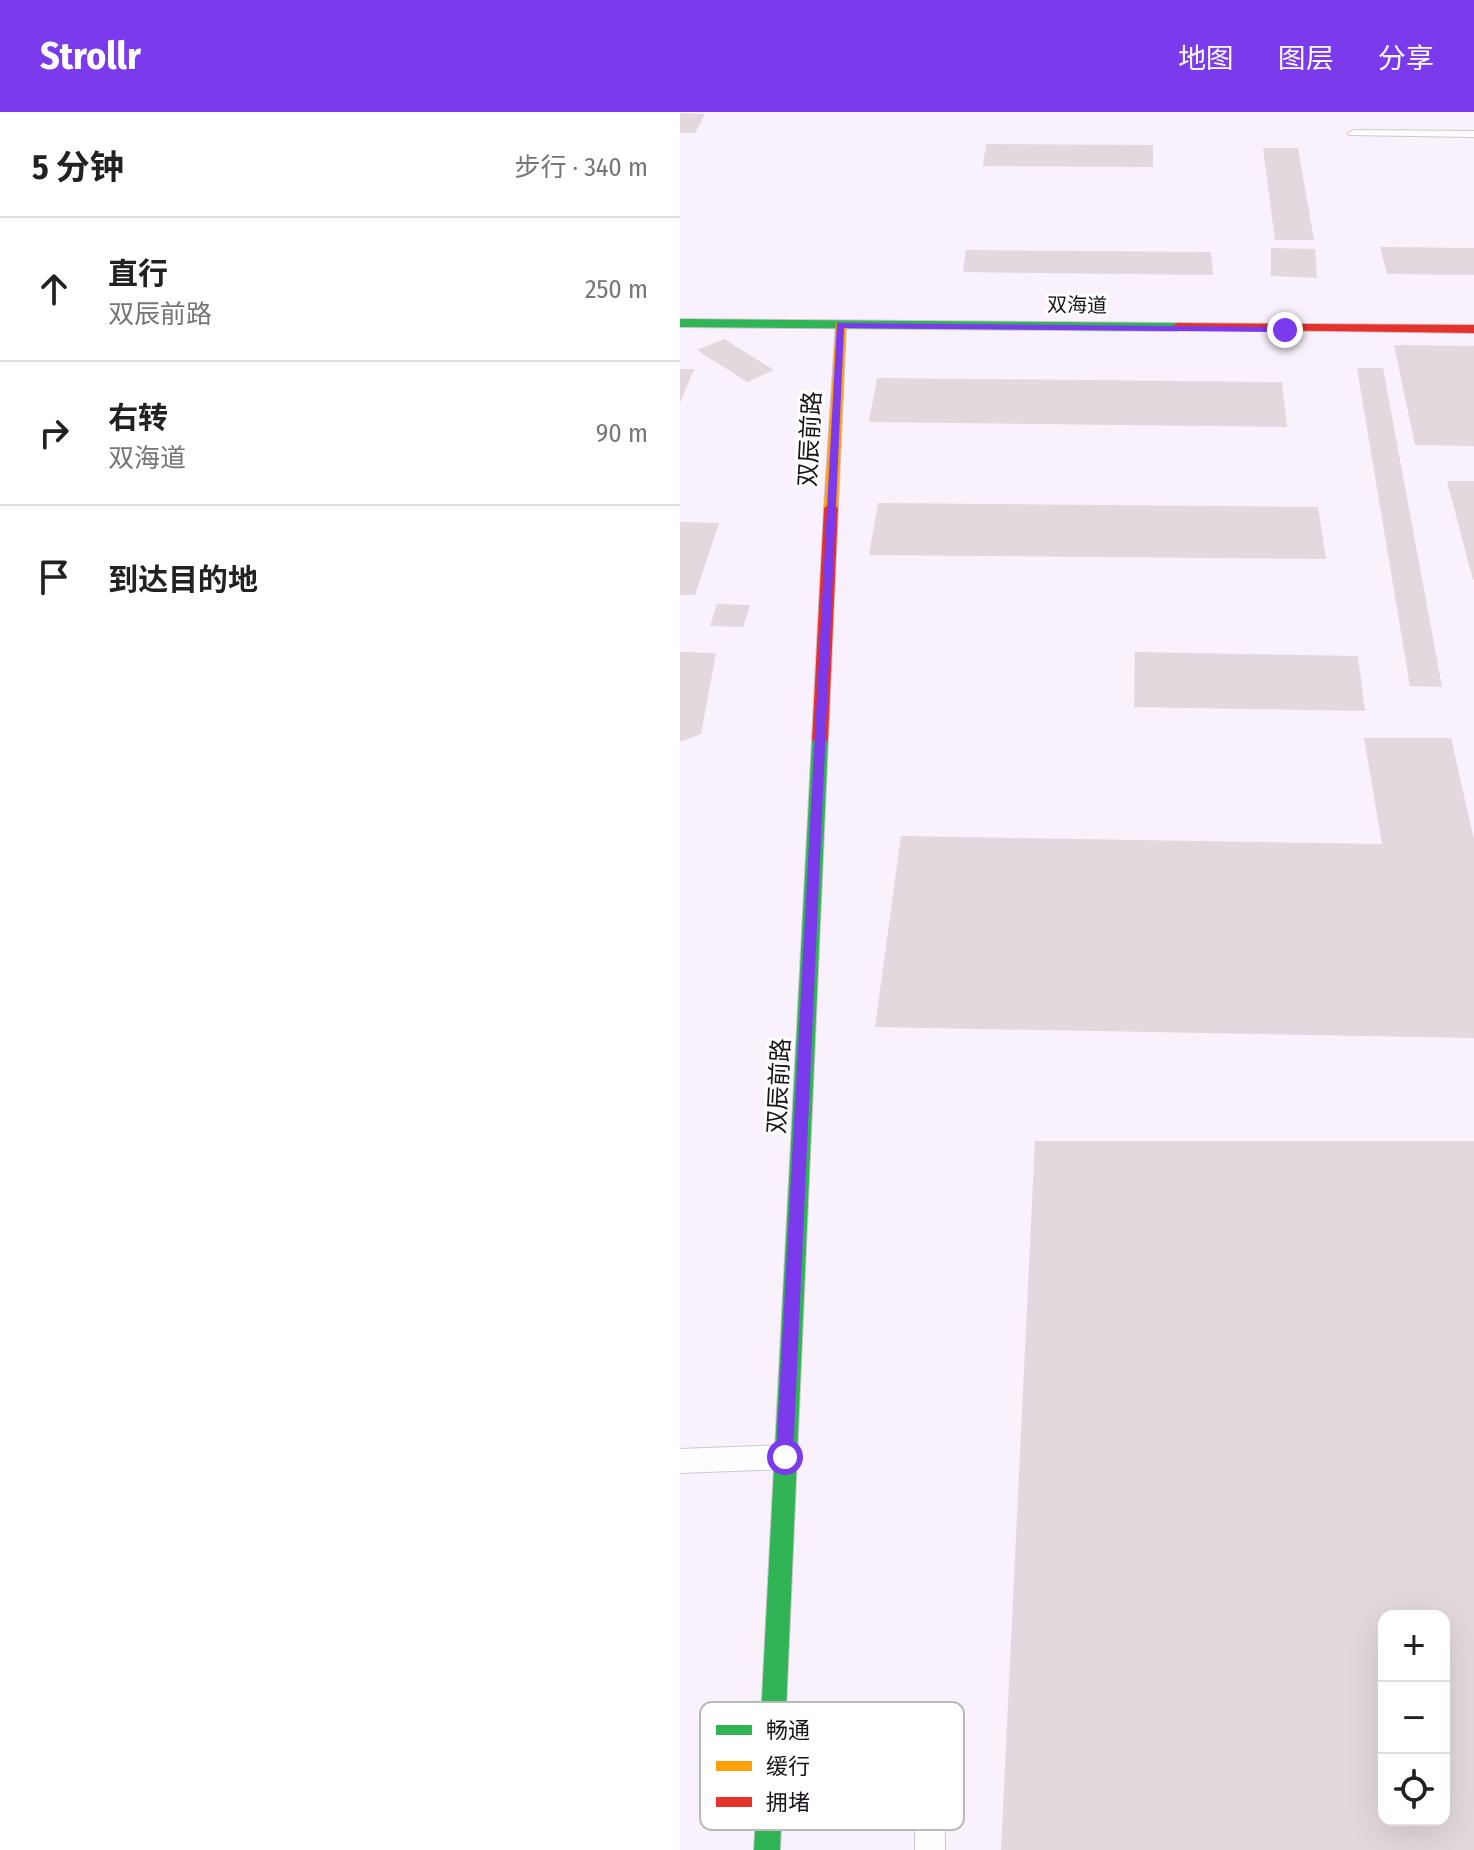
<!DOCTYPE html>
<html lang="zh">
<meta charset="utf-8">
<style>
:root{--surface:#fff;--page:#f6f6f6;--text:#222;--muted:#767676;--line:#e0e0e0;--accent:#7c3aed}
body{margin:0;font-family:"Fira Sans Condensed","Noto Sans SC",sans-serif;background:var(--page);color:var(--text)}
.controls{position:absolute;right:24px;bottom:24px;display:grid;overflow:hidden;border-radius:16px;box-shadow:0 8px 32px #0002}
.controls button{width:72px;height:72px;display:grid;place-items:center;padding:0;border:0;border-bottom:2px solid var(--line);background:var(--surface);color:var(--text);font:40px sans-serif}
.stop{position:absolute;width:24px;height:24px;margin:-18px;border:6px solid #7c3aed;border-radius:50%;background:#fff}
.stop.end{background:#7c3aed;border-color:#fff;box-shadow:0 2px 8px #0008}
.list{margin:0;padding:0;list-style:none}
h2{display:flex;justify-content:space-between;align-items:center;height:104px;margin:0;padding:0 32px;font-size:34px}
h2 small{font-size:26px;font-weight:400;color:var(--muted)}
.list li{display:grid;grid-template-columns:52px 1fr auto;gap:24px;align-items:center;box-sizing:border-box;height:144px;padding:0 32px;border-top:2px solid var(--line)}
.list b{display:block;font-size:30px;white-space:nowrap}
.list p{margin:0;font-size:26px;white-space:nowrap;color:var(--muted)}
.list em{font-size:26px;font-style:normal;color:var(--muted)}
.icon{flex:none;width:44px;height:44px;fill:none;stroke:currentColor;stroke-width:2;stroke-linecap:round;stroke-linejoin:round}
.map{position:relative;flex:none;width:794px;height:1738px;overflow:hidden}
header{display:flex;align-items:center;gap:48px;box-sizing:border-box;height:112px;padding:0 40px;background:var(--accent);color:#fff}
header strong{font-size:38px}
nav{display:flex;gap:44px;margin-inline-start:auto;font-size:28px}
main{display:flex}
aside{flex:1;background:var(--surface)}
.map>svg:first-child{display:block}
</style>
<header>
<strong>Strollr</strong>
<nav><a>地图</a><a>图层</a><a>分享</a></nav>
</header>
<main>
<aside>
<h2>5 分钟<small>步行 · 340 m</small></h2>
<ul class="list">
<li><svg class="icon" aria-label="ahead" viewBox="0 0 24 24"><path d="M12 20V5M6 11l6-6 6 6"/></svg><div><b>直行</b><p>双辰前路</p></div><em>250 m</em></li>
<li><svg class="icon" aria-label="right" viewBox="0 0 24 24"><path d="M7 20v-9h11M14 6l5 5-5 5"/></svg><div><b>右转</b><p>双海道</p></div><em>90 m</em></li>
<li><svg class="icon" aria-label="arrive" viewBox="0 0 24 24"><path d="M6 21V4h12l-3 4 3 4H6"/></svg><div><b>到达目的地</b></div></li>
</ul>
</aside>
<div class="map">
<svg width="794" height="1738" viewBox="0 0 794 1738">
<rect width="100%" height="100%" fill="#f9f1fb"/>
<path fill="#e2d8de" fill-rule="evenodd" d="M0,1L25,2L15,21H0Z
M306,32L473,33V55L303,54Z
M583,36H618L634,128H595Z
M700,135L794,136V163L707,162Z
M591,136L635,137L637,166L591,164Z
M286,138L531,140L533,163L283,160Z
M44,227L94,258L67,270L17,238Z
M714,233L794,234V334L735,333Z
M677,256H703L762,575L730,574Z
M0,257H14L0,291Z
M197,266L602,270L607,315L189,310Z
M767,369H794V468H793Z
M198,391L638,395L646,447L189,443Z
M0,410L39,411L15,483H0Z
M37,492L70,493L63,515L30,514Z
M0,540L36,541L21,622L0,630Z
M455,540L678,544L685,599L454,595Z
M684,626H771L794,728V926L195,915L221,724L702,732Z
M355,1029H794V1738H321ZM704,1504H764V1708H704Z"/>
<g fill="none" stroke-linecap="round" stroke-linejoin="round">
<defs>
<path id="lane" d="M673,18L794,19V25L669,23L668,21Z
M105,1333L114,1337L118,1345L114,1353L105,1357L0,1361V1337Z
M94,1637L250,1638L260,1642L264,1652L265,1738H235L236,1666L94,1665L84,1661L80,1651L84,1641Z"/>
<path id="fast" d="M0,207L497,211L503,215L497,219L0,215Z
M140,623L148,628L100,1738H74L132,628Z"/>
<path id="slow" d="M156,211L166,213L158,396L151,400L144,396Z"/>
<path id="jam" d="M497,211L794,213V221L493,217L491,215Z
M151,392L158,396L148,628L140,633L132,628L144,396Z"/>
</defs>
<use href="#lane" stroke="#cec7d0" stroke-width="2"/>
<use href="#fast" stroke="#cec7d0" stroke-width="2"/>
<use href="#slow" stroke="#cec7d0" stroke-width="2"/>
<use href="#jam" stroke="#cec7d0" stroke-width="2"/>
<use href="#lane" fill="#fefdfe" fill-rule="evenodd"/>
<use href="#fast" fill="#30b455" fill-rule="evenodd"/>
<use href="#slow" fill="#ff9f0a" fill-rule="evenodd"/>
<use href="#jam" fill="#e5322d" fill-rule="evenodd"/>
</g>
<path fill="#7c3aed" d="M157,211L605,215L609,218L605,220L164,216L113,1345L105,1353L96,1345Z"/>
<g text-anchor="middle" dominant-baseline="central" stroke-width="6" stroke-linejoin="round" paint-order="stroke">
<g font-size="20" fill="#19121a" stroke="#fff">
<text transform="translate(397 193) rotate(1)">双海道</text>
</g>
<g font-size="24" fill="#19121a" stroke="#fff">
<text transform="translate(130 327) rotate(-87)">双辰前路</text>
<text transform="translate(99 974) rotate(-87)">双辰前路</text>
</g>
</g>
<rect x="20" y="1590" width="264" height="128" rx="12" fill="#fff" stroke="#bab8ba" stroke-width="2"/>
<rect x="36" y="1613" width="36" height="10" fill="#30b455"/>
<rect x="36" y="1649" width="36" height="10" fill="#ff9f0a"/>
<rect x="36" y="1685" width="36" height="10" fill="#e5322d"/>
<g font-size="22" fill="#19121a">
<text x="86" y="1626">畅通</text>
<text x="86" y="1662">缓行</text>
<text x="86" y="1698">拥堵</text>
</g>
</svg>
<div class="controls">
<button>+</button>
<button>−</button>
<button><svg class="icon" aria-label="locate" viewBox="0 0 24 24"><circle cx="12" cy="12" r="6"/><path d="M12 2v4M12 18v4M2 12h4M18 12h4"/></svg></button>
</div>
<div class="stop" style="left:105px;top:1345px"></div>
<div class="stop end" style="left:605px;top:218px"></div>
</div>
</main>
